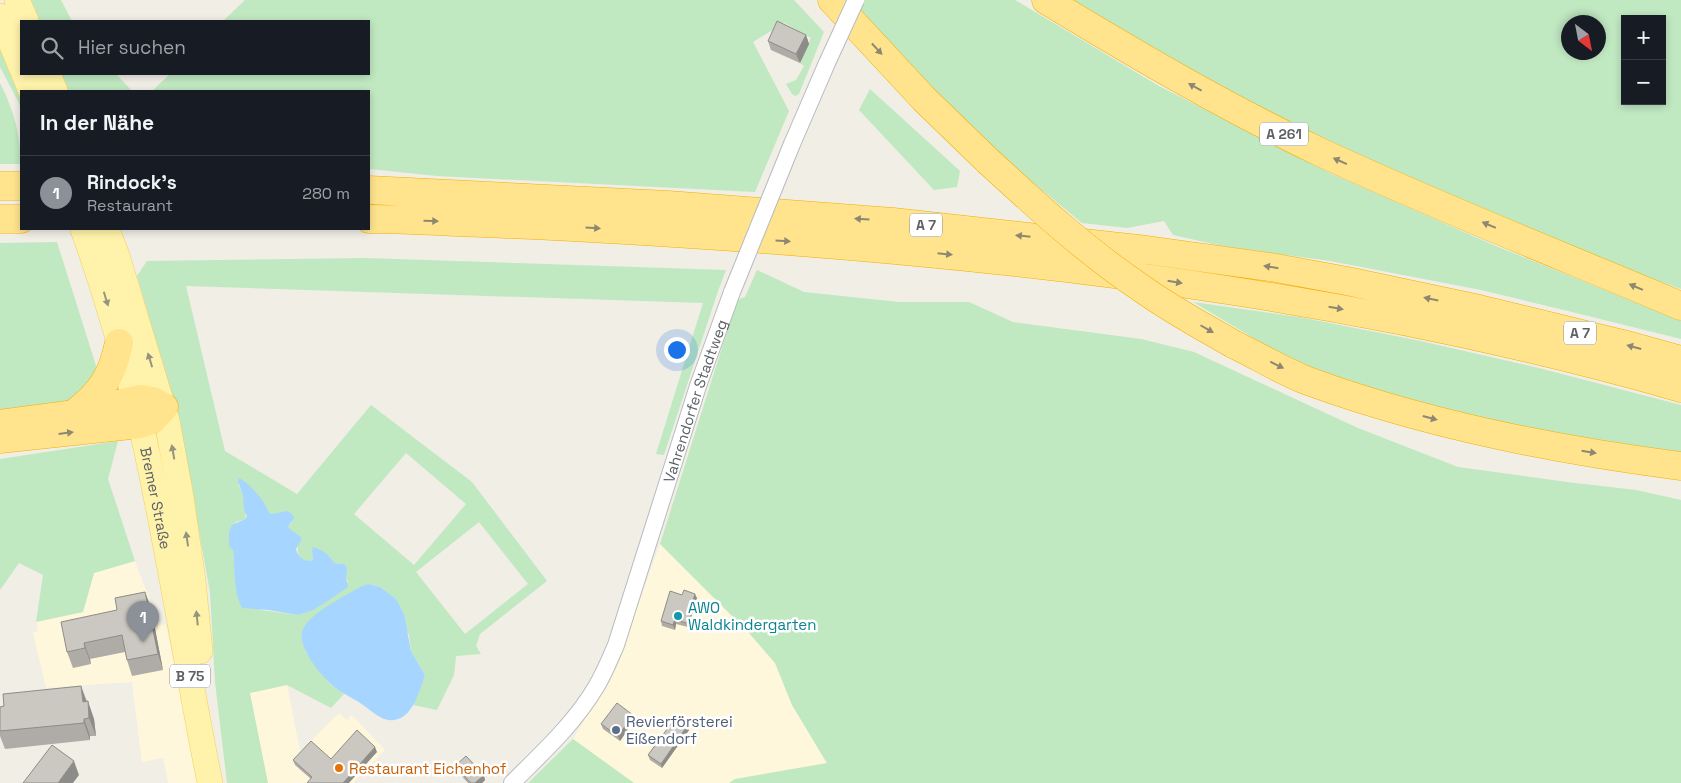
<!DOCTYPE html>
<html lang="de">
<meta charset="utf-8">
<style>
:root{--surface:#171b24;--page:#242831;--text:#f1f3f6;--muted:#9ea1a6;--line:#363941;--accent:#8c9099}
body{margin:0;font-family:"Space Grotesk",sans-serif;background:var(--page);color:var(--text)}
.controls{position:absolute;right:15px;top:15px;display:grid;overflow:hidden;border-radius:0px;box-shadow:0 2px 8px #0003}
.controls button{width:45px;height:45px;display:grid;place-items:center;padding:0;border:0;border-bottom:1px solid var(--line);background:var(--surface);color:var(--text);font:25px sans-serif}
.compass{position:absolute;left:1561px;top:15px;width:45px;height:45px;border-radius:50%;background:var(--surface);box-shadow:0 2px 8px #0003;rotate:148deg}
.you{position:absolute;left:676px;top:349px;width:18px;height:18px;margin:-12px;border:4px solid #fff;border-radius:50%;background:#1a73e8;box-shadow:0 0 0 8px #1a73e833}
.badge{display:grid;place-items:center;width:32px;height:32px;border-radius:50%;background:var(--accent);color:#fff;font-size:16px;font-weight:700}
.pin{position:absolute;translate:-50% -41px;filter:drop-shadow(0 1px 2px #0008)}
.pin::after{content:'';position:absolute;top:26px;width:18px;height:15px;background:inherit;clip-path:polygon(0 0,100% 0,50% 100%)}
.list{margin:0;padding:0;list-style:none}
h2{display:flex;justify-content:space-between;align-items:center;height:65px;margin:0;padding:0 20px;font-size:21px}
h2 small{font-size:16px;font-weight:400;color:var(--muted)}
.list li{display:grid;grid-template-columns:32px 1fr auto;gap:15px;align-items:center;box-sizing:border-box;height:75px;padding:0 20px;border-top:1px solid var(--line)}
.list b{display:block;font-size:19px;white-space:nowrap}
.list p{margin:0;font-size:16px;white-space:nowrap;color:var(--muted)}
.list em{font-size:16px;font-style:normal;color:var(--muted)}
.icon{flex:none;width:28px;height:28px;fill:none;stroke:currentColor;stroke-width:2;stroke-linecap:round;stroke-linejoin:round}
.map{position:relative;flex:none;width:1681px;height:783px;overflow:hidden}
.search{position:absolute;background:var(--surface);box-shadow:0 2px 8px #0003;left:20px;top:20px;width:350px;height:55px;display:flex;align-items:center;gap:12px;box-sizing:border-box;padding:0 18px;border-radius:0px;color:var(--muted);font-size:19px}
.panel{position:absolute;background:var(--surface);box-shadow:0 2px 8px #0003;left:20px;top:90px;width:350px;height:140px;border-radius:0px}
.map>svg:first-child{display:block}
</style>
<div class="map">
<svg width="1681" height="783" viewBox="0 0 1681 783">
<rect width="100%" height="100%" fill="#f0eee5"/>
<path fill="#fff7db" d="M660,544L749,633L775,663L792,705L827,764L735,779L729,783H634L573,739L606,683L622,648Z
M135,561L159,624L166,625L198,783H168L163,758L142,762L132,682L46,688L33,633L38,631L36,622L83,612L94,573Z
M247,681L287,685L300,751L339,713L347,720L352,715L385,750L353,783H266Z"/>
<path fill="#c0e8c1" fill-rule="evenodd" d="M27,0H61L72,21H36Z
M245,0H794L824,32L799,94L795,96L792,94L786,84L796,80L804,66L800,63L811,38L784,23L753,42L789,111L755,192L437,176L369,169V91H152L170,74H369V21H223Z
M845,0H1015L1159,86L1332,174L1496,246L1681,321V339L1568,311L1481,290L1330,261L1222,246L1173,235L1164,221L1127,228L1082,223L961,123Z
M1059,0H1681V289L1546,240L1290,124ZM1625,19H1662V101H1625ZM1568,22H1598V52H1568Z
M0,39L21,93V111L19,103L0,67Z
M58,74H116L132,91H66Z
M0,83C14,111 20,132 21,164H0Z
M870,89L960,171L957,187L934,190L859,110Z
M57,242L98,372L76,401L0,410V243Z
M365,258L726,270L718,291L664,455L656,454L703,303L186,286L225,451L297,494L371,405L472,482L547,581L480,634L476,646L481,654L456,656L454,675L437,710L413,705L424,679L425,675L411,651L409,635L380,587L369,584L305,651L330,684L344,694L331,708L287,685L250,693L268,783H227L215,682L210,592L194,504L177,413L137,276L147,261ZM406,453L466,504L414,565L354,514ZM238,484L252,489L258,498L263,501L267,511L271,514H277L292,522L288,527L290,531L300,536C297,546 294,566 313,560L312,551C321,553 329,554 334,563L344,564L346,578L348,582L298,615L261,610L236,588L233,550L229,532L236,522L245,519C248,510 243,493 238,484ZM479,522L528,584L465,634L416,572Z
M757,270L804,292L899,302H969L1013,322L1141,339L1194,352L1358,428L1458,467L1567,482L1636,490L1681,500V783H729L735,779L827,763L792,705L775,663L749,633L660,544L737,300L745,297Z
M1193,302L1299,317L1416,340L1539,368L1681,405V455L1574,439L1386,397L1287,358Z
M118,441L108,479L135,561L94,573L83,612L36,622L43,575L19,563L0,590V459Z
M573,739L634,783H528Z"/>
<path fill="#a6d6ff" d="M239,478C249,483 256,493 263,501C267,506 266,510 271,514L288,511L292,514L294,518L288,527C292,533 299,533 302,539L296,549C298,557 304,563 313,560L312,551L313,547C321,549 330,555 334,563L344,564L347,568L346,578L348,587L326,602L313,610L298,615L268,610L242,608C233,591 235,569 233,550L229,546V532L232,525L245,519L247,516L244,510L243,496L238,481Z
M369,584L380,587L396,599L404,614L411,651L425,675L424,679C418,694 412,718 394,720C382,722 372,711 363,705C355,699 345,695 337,689C324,680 298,649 302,632C307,614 345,596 362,586Z"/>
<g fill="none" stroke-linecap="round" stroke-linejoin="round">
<defs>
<g id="minor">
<path d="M792,144L827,63"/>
<path id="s1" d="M512,783C542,753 574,724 596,687C604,674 610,659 616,645L698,386L732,292"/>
</g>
<g id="primary">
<path d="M17,0L26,21"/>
<path d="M0,16L21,67"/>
<path d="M24,74L31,91"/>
<path d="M48,74L55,91"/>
<path id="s2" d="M83,229C106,293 125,359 141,425C168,544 186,664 210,783"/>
<path d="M107,229L117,256L167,421L181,497L193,581L200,651"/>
</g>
<path id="motorway" d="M832,0L924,99L988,161
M1046,0C1135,54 1225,107 1320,152C1438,207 1560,255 1681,306
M0,186H21
M369,190L668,205L893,222L1147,250L1276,268L1347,281L1479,309L1623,344L1681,360
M0,219H21
M369,219C406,219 444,222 482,223C580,227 677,233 775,240C1081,263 1386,303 1681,388
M1233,344C1258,356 1282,371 1308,381C1428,425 1555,450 1681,466
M75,413C102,392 112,376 119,343
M0,424L74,414L141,399L153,401L164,407L152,420L140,424L0,439"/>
</defs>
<use href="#minor" stroke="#b7bbbf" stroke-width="18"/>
<use href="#primary" stroke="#f8ce56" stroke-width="26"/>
<use href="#motorway" stroke="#f5ae00" stroke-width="29"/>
<use href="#minor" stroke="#fff" stroke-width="16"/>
<use href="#primary" stroke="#fff3ab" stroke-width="25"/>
<use href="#motorway" stroke="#ffe48d" stroke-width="28"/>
<defs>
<path id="minor-bridge" d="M827,63L856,0
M732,292L792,144"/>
<path id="motorway-bridge" d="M988,161C1037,206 1086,251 1141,288C1170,309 1202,326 1233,344"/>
</defs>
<use href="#minor-bridge" stroke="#b7bbbf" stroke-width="18" stroke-linecap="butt"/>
<use href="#motorway-bridge" stroke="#f5ae00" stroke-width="29" stroke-linecap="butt"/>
<use href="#minor-bridge" stroke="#fff" stroke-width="16"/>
<use href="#motorway-bridge" stroke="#ffe48d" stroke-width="28"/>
</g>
<path fill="#afaca7" d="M806,35L809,44L800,63L771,50L768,41Z
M145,592L151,608L163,670L132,676L127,660L125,652L90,659L91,664L73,668L67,652L117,610Z
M682,595L697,598L688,627L676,624L675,630L662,626L661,621Z
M81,686L94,719L96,736H90V740L5,749L0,736V707Z
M633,715L635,719L620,741L603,729L601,724Z
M688,725L689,730L662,768L650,760L648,755Z
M377,752L311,779L295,765L293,760L331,759Z
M455,766L485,780L482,783H468L457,771Z"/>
<path fill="#8e8c88" d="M806,35L809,44L800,63L796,54Z
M145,592L151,608L163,670L158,654Z
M695,594L697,598L688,627L686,623Z
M675,619L676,624L675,630L673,625Z
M84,643L90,659L91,664L85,648Z
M81,686L87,704L89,719L83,702Z
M88,701L94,719L96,736L89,718Z
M633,715L635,719L620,741L618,736Z
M84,719L90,736V740L84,723Z
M688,725L689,730L662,768L661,764Z
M375,747L377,752L349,783H343Z
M74,761L79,775L73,783H58Z
M484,775L485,780L482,783H475Z"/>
<path fill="#cbc8c2" stroke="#8e8c88" d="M777,21L806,35L796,54L768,41Z
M684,590L695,594L686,623L675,619L673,625L661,621L670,591L682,595Z
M145,592L158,654L127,660L122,635L84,643L85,648L67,652L61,622L117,610L115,598Z
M81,686L83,702L88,701L89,718L84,719V723L0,731V707L4,706L3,694Z
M617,703L633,715L618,736L601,724Z
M676,717L688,725L661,764L648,755Z
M357,730L375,747L343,783H307L312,777L293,760L311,741L331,759Z
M52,745L74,761L58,783H23Z
M466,756L484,775L475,783H471L455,766Z"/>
<defs><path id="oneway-solid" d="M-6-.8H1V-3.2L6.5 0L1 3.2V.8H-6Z" transform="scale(1.25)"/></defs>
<g fill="#8e8872">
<use href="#oneway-solid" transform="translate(877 49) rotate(47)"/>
<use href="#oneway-solid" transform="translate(1195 87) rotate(-151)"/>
<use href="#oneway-solid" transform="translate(1340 161) rotate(-156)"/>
<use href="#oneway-solid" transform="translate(862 219) rotate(-176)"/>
<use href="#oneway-solid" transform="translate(431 221) rotate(2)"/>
<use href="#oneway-solid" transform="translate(1489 225) rotate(-157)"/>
<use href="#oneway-solid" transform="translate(593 228) rotate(3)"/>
<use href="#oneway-solid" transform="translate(1023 236) rotate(-174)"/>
<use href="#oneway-solid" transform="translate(783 241) rotate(4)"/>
<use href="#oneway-solid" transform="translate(945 254) rotate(6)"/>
<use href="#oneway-solid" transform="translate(1271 267) rotate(-171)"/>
<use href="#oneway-solid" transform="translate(1175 282) rotate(9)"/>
<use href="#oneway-solid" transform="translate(1636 287) rotate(-157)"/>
<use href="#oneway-solid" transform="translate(1431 299) rotate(-168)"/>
<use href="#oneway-solid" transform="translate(1336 308) rotate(10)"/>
<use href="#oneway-solid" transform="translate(1207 329) rotate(30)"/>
<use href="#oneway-solid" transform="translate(1634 347) rotate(-165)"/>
<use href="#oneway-solid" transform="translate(1277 365) rotate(26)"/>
<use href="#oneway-solid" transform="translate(1430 418) rotate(15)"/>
<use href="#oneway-solid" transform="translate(66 433) rotate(-7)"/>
<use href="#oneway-solid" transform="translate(1589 452) rotate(9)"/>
</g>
<g fill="#96947e">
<use href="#oneway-solid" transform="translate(106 299) rotate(73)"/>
<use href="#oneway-solid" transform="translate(150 360) rotate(-107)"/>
<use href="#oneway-solid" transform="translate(173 452) rotate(-100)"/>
<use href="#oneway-solid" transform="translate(187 539) rotate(-98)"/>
<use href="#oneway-solid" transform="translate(197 618) rotate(-96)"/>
</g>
<circle fill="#0f9aa8" stroke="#fff" stroke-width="2" cx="678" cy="616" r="5"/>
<circle fill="#5c6f8a" stroke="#fff" stroke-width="2" cx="616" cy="730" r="5"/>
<circle fill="#e8710a" stroke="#fff" stroke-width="2" cx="339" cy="768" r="5"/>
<g text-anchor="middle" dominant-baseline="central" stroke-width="5" stroke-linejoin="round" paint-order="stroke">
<g fill="#fff" stroke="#8e9094" stroke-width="1">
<rect x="1260" y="122.5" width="48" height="23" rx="4"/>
<rect x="910" y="213.5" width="32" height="23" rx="4"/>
<rect x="1564" y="321.5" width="32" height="23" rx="4"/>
<rect x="170" y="664.5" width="40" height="23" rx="4"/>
</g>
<g font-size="14" font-weight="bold" fill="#5d6166">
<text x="1284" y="134">A 261</text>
<text x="926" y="225">A 7</text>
<text x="1580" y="333">A 7</text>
<text x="190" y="676">B 75</text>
</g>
<g font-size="15" fill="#5d6166" stroke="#fff">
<text stroke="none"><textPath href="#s1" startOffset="431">Vahrendorfer Stadtweg</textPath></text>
<text stroke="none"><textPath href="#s2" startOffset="279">Bremer Straße</textPath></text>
</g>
<g font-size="15" fill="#0d838f" stroke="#fff" text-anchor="start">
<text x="688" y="607">AWO<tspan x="688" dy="17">Waldkindergarten</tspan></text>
</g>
<g font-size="15" fill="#4e5e75" stroke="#fff" text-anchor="start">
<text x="626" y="721">Revierförsterei<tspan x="626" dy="17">Eißendorf</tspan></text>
</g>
<g font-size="15" fill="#c56008" stroke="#fff" text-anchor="start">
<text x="349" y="768">Restaurant Eichenhof</text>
</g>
</g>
</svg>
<div class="controls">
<button>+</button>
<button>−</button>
</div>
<svg class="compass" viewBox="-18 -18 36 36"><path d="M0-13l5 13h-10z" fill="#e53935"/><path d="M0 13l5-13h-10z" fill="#9ea1a6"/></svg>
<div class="you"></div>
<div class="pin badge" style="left:143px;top:642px">1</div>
<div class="search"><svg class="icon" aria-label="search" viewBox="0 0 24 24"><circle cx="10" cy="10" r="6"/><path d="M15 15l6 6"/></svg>Hier suchen</div>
<section class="panel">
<h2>In der Nähe<small></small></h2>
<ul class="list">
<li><span class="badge">1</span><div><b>Rindock's</b><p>Restaurant</p></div><em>280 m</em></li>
</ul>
</section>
</div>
